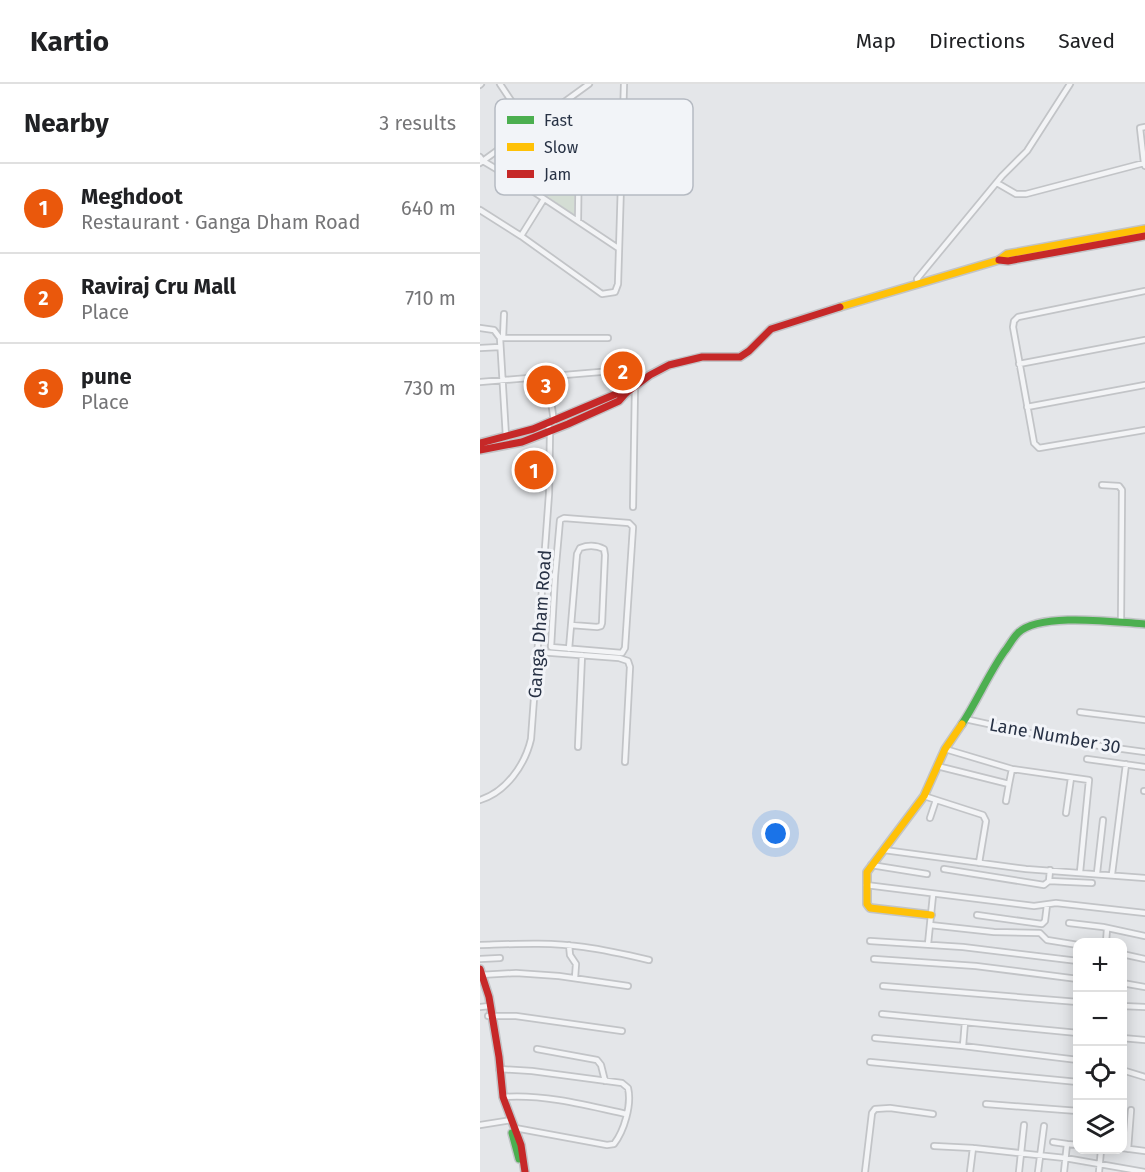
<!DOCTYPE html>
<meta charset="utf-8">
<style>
:root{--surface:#fff;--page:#f6f6f6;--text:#202124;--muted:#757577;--line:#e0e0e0;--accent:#ea580c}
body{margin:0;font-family:"Fira Sans",sans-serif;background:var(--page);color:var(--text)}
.controls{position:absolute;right:18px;bottom:18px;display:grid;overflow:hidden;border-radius:12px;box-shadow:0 3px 15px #0003}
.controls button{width:54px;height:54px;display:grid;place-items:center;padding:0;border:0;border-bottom:2px solid var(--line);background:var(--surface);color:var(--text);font:30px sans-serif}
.you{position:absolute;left:296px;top:750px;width:21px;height:21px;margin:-15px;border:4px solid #fff;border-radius:50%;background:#1a73e8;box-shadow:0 0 0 9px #1a73e833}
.badge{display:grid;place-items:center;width:39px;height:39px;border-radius:50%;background:var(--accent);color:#fff;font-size:20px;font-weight:700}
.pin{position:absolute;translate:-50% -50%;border:3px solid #fff;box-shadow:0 2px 6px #0006}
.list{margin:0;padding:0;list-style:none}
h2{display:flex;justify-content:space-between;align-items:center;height:78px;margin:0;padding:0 24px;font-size:26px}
h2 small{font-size:20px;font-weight:400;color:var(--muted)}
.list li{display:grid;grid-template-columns:39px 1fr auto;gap:18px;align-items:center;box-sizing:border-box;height:90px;padding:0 24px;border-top:2px solid var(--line)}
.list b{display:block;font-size:22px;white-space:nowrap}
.list p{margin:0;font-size:20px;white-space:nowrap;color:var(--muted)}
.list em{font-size:20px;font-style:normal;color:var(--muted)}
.icon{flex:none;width:33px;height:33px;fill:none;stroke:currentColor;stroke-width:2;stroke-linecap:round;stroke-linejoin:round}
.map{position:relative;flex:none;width:665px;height:1088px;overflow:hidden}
header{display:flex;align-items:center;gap:36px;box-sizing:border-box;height:84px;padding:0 30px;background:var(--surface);border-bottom:2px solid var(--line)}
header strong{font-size:28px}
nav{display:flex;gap:33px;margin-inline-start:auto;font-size:21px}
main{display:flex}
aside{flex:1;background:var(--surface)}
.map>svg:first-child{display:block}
</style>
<header>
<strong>Kartio</strong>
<nav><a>Map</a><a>Directions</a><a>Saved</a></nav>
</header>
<main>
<aside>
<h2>Nearby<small>3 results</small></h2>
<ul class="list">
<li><span class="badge">1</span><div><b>Meghdoot</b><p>Restaurant · Ganga Dham Road</p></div><em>640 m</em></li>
<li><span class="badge">2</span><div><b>Raviraj Cru Mall</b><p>Place</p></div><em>710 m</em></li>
<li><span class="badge">3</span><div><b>pune</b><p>Place</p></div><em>730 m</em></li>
</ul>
</aside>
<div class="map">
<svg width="665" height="1088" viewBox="0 0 665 1088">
<rect width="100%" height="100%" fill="#e4e6e9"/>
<path fill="#d4ddd4" d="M96,68L94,131L52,101Z"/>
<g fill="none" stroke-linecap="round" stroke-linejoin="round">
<defs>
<path id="street" d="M20,0L34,21
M0,1L1,0
M0,73L3,77L45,102L138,164
M0,79L109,0
M664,79L660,44L665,43
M517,99L536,110H546L664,79L665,82
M45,102L99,62L118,52L143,50
M0,126L41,152L122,210L135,208L138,200L144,0
M98,137L99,62
M41,152L64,115
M439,200L437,195L522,92L547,67L590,0
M665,207L538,233L534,237L533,243L554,359L559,364L665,346
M0,244L14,246L20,254H128
M20,254L26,353
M23,254L24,230
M0,264L20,263
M539,280L665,256
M0,298L120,288
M71,317L74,338
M547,323L665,301
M622,401L639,402L642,406L641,538
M153,423L155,303
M64,492H75L80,436L84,434L149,439L153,443L145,564L142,569L71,563L75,492
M89,565L97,470L100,464C108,461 116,461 124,465L125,471L122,539L121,542L117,543L91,541
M59,568L139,574L148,577L150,583L145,678
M600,628L665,636
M485,635L591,658L665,668
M98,663L102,571
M465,665L532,685L609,696L600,788
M607,675L665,683
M457,682L529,700L532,685
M664,707H665
M444,712L503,731L506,737L499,779
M0,716C26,708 45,681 51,655L69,410L70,348L68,341
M526,717L529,700
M586,729L591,694
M450,734L456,716
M404,766L546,785L665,794
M391,781L447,790
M464,785L564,801L569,797L570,786
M617,789L623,736
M632,790L646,680
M569,797L612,799
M386,801L554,822L576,819L665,829
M497,831L562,840L565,837L567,821
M589,839L623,843L665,852
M450,841L514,848L560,849L567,856L598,861
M390,857L483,863L598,877
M626,858L627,845
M448,860L453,811
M0,861C35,860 69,858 104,863C126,866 148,871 169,876
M89,861L90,871L96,880L95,894
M642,870L665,875
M0,875L20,874
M394,875L496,882L598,895
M0,891L36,889L79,892L148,902
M642,899L665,903
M403,902L598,918
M642,922L665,923
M0,923L10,922
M402,930L598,949
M8,932H36L142,947
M395,954L483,962L598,976
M642,954L665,956
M483,962L485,938
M57,965L117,976L121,981L125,997
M390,978L598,998
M19,985L52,987L142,999L148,1004C152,1021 144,1047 134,1060L127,1061L35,1044
M642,986L665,993
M23,1013C64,1010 106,1021 146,1030
M506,1020L598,1027
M0,1041L32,1036
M573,1058L587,1060
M454,1062L493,1064L585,1074L665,1088
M642,1064L665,1067
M648,1065L651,1026
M385,1088L392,1029L395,1025L410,1024L453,1030
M490,1088L493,1064
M539,1088L544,1041
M558,1088L564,1042
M584,1088L587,1060L598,1061
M619,1088L621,1066"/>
<path id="fast" d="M482,640C497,617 508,591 524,568C529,562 532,555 538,549C559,528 635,538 665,540
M32,1049L39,1075"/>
<path id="slow" d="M360,223L519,176L527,170L665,145
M451,831L390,824L387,820V788L444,712L465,665L482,640"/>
<path id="jam" d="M519,176L528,177L665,152
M0,359L53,345L136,310L146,309
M0,366L42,358L88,340L139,317L146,309L170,291L189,281L222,273H260L269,267L291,245L360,223
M0,885L9,913L19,973L23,1013L41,1061L45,1088"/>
</defs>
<use href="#street" stroke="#c2c4c7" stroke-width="8"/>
<use href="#fast" stroke="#c2c4c7" stroke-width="10"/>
<use href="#slow" stroke="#c2c4c7" stroke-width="10"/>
<use href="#jam" stroke="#c2c4c7" stroke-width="10"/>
<use href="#street" stroke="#f3f4f6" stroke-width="4.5"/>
<use href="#fast" stroke="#4caf50" stroke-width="7"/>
<use href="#slow" stroke="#ffc107" stroke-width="7"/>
<use href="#jam" stroke="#c62828" stroke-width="7"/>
</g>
<g text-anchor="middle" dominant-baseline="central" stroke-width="6" stroke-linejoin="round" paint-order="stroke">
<g font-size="18" fill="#283245" stroke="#f2f4f8">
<text transform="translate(60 540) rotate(-86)">Ganga Dham Road</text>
<text transform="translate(575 652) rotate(10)">Lane Number 30</text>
</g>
</g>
<rect x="15" y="15" width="198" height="96" rx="9" fill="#f2f4f8" stroke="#b5bac2" stroke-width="1.5"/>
<rect x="27" y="32" width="27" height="8" fill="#4caf50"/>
<rect x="27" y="59" width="27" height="8" fill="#ffc107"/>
<rect x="27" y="86" width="27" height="8" fill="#c62828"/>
<g font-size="16" fill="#283245">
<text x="64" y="42">Fast</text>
<text x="64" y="69">Slow</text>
<text x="64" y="96">Jam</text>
</g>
</svg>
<div class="controls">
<button>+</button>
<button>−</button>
<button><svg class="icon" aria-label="locate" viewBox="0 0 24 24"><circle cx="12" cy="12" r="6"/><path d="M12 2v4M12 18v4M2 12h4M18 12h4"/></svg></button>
<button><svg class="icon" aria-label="layers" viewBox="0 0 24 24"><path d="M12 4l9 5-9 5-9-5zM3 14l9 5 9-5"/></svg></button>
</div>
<div class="you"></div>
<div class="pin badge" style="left:54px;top:386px">1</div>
<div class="pin badge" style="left:143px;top:287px">2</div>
<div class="pin badge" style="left:66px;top:301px">3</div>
</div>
</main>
